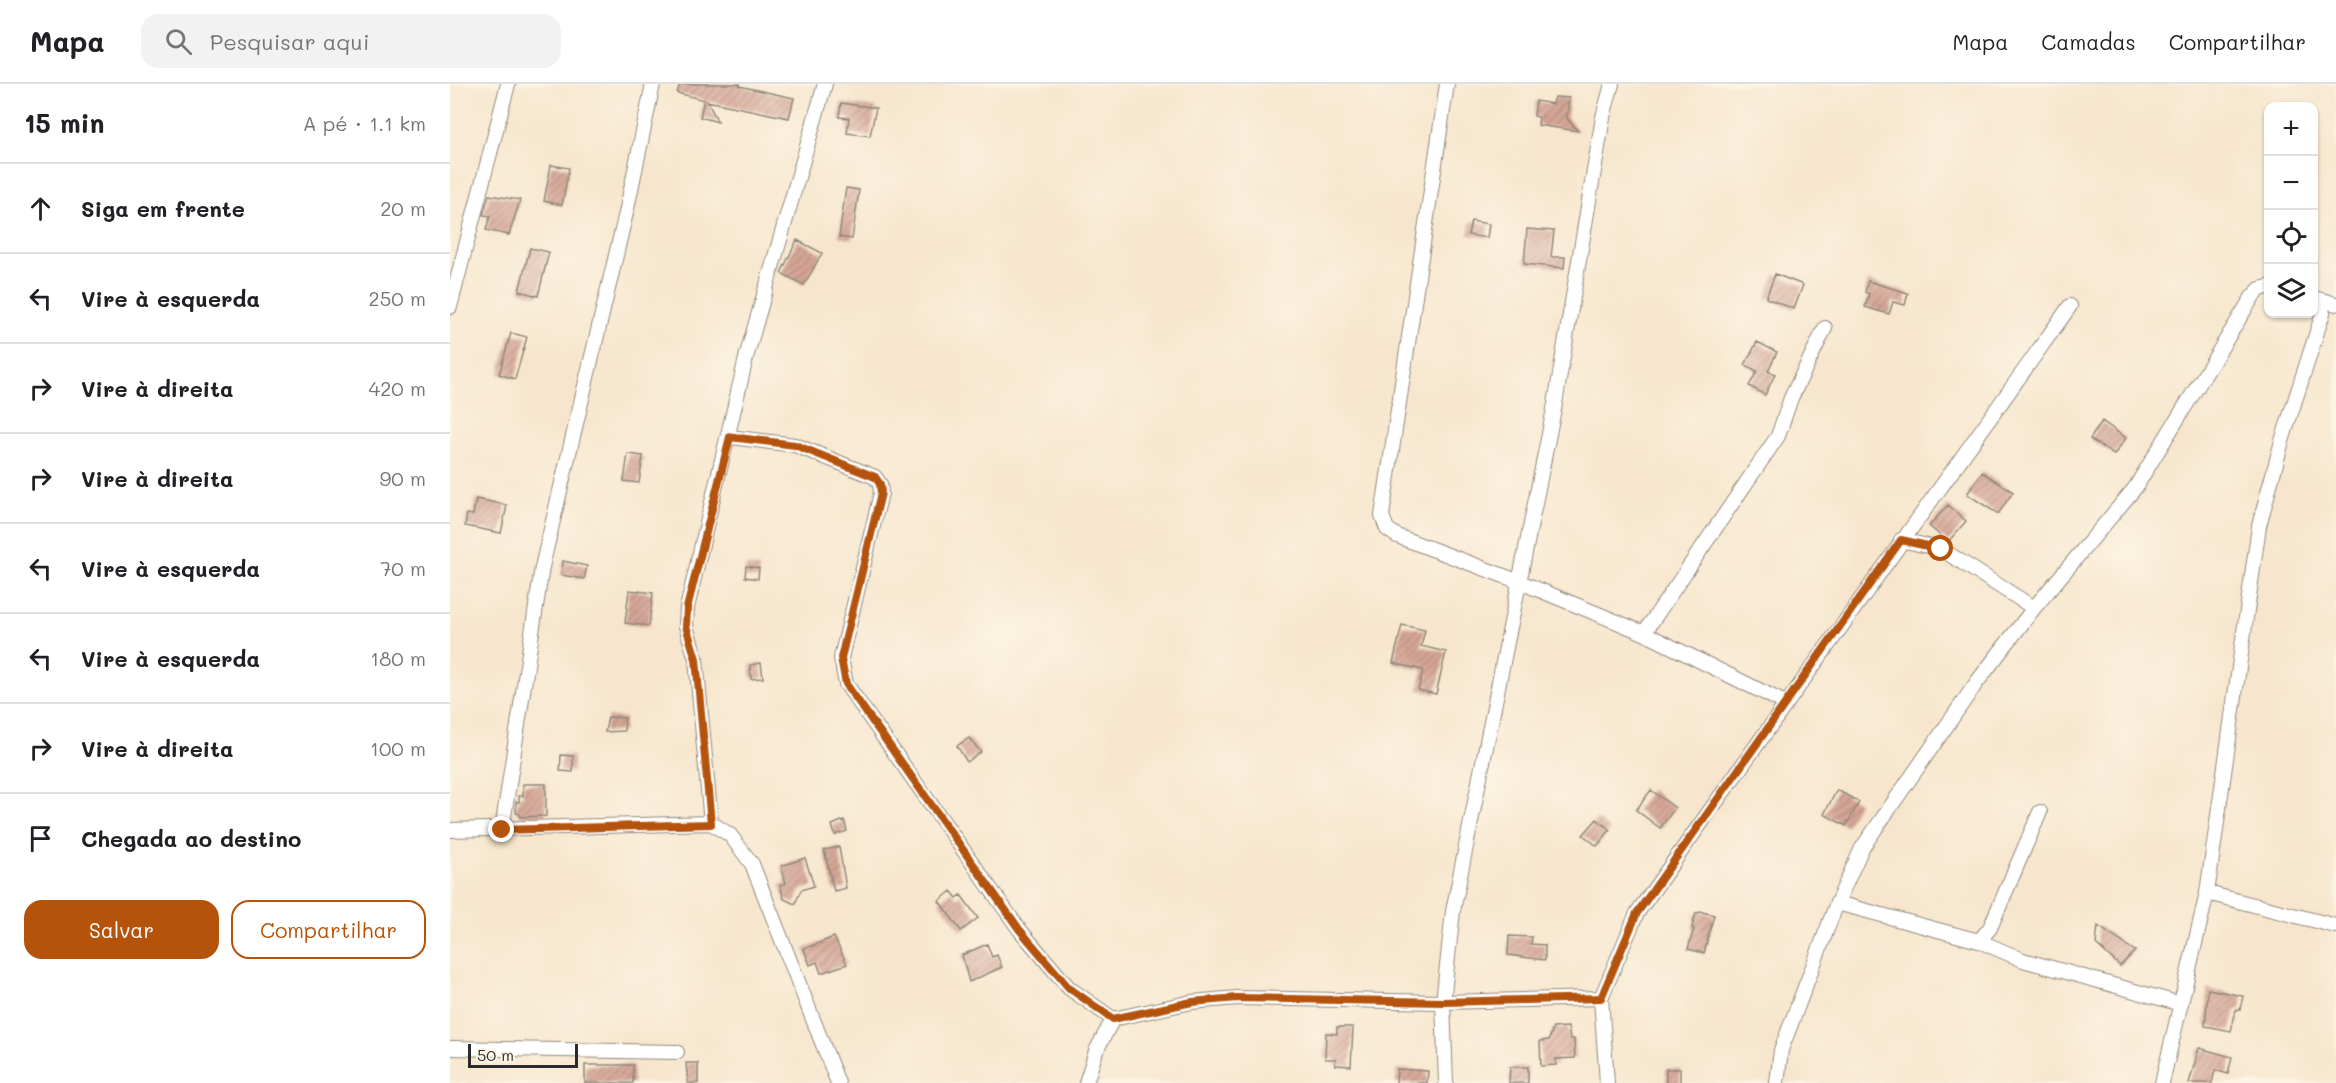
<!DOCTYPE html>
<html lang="pt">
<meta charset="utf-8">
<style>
:root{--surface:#fff;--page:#f2f2f2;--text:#202124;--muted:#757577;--line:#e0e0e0;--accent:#b45309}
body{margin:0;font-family:Mali,sans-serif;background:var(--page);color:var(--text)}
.controls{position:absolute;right:18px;top:18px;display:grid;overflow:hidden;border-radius:12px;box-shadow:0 2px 4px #0004}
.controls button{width:54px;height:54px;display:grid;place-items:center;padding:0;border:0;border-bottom:2px solid var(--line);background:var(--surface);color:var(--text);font:30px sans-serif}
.scale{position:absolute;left:18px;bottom:15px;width:110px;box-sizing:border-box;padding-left:6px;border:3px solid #2b2b2b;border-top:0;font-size:16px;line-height:21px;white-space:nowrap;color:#2b2b2b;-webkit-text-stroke:4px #fcf5e5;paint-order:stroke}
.stop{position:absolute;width:18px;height:18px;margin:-14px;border:4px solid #b45309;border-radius:50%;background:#fff}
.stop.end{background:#b45309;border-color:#fff;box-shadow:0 2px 6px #0008}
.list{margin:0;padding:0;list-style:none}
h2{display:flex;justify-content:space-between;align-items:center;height:78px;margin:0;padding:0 24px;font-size:26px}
h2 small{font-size:20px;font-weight:400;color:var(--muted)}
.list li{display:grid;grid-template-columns:39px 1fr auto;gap:18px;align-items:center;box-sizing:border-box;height:90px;padding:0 24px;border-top:2px solid var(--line)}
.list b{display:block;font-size:22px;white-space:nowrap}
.list em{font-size:20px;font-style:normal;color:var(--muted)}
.actions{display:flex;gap:12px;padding:18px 24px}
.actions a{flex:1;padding:14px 0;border:2px solid var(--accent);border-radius:18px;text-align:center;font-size:21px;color:var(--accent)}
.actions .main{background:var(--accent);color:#fff}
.icon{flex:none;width:33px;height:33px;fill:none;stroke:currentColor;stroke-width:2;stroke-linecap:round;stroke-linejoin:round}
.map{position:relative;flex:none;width:1886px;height:999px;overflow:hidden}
header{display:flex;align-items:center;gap:36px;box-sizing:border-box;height:84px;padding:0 30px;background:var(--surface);border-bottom:2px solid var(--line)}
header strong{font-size:28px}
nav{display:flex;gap:33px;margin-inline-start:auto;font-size:21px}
.search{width:420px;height:54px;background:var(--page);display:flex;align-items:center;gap:15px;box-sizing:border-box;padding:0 21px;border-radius:18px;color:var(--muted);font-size:22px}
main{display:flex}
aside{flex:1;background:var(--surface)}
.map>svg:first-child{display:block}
</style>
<header>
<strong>Mapa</strong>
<div class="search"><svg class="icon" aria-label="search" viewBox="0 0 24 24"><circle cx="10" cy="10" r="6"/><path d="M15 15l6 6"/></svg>Pesquisar aqui</div>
<nav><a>Mapa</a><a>Camadas</a><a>Compartilhar</a></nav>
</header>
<main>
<aside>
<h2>15 min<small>A pé · 1.1 km</small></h2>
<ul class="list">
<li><svg class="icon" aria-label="ahead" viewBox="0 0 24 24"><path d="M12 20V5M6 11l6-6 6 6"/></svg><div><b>Siga em frente</b></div><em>20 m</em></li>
<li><svg class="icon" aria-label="left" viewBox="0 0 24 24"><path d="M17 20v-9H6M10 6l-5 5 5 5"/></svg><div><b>Vire à esquerda</b></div><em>250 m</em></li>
<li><svg class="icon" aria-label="right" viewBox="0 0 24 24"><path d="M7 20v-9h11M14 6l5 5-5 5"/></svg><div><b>Vire à direita</b></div><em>420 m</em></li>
<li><svg class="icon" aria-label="right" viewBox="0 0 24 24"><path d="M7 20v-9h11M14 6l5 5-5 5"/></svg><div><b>Vire à direita</b></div><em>90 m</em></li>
<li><svg class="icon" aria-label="left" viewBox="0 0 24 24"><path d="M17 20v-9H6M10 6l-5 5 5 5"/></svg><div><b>Vire à esquerda</b></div><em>70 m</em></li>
<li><svg class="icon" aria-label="left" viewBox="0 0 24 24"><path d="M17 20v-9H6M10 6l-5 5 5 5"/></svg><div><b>Vire à esquerda</b></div><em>180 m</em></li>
<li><svg class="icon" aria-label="right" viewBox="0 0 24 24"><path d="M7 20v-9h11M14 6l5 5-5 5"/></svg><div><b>Vire à direita</b></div><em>100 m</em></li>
<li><svg class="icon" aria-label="arrive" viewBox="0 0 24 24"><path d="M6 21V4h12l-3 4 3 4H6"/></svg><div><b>Chegada ao destino</b></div></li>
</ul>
<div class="actions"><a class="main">Salvar</a><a>Compartilhar</a></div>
</aside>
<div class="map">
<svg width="1886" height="999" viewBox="0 0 1886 999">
<defs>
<pattern id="building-hatch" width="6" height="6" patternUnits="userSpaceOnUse" patternTransform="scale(1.5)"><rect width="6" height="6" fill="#d6a696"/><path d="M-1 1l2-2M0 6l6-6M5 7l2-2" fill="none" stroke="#ae877b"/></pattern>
</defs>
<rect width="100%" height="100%" fill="#fcf5e5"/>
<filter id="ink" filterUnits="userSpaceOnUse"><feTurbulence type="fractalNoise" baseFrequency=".0167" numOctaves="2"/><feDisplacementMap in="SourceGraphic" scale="12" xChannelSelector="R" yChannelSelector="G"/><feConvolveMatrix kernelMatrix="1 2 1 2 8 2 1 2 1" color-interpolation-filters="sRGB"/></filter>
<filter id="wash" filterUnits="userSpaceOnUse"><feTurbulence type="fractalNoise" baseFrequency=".008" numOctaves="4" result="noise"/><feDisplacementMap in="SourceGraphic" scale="24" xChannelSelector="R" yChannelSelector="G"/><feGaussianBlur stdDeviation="1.35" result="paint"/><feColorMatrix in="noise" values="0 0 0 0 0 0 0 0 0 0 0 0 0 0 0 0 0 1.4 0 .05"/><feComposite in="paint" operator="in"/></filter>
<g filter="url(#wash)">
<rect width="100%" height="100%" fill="#f7e6cd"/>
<g id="blocks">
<path fill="url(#building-hatch)" d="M230,0H290L289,2L344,14L339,34L257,17L268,38L250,33L254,16L227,9Z
M1105,13L1119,14L1117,34L1128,47L1088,41L1089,33L1084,32L1086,17L1103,20Z
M391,19L426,24L420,52L397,49L399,34L389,33Z
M101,81L119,84L112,121L94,117Z
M396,104L409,106L402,155L389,153Z
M39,111L70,116L59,151L36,146L40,132L33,131Z
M1021,137L1039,140L1037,154L1018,151Z
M1077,145L1104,147L1101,173H1115L1114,184L1074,180Z
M347,156L372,169L354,201L331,189Z
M80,164L99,168L88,212L69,207Z
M1325,190L1353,201L1344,225L1316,214Z
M1418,197L1458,209L1455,221L1443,218L1439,230L1415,223L1419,210L1415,208Z
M61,249L77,253L65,295L49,290Z
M1307,258L1327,268L1318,287L1325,290L1315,311L1299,302L1307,287L1295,281Z
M1652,337L1676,354L1664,371L1640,355Z
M178,370L193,372L189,399L174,397Z
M1532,388L1563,408L1548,430L1517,410Z
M26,415L57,421L51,449L15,442L17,430L23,431Z
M1498,421L1516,437L1498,458L1479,442Z
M113,477L137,482L134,495L111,491Z
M296,482L309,484L308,495L295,493Z
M179,506L203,509L199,542L175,539Z
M952,541L975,546L971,562L996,568L986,610L968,606L973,586L943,579Z
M311,579L313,594L301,595L300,581Z
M158,633L175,634L174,647L155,648Z
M519,654L531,668L517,678L507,662Z
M111,671L123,672V688L110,687Z
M73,700H96V732L70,733V730L66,729V718H69V712H73Z
M1201,706L1225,724L1210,744L1186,726Z
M1387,706L1409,718L1396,742L1374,730Z
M1147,735L1160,746L1147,762L1133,751Z
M394,736L397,747L385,751L382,741Z
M389,763L396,804L384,807L374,766Z
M355,774L364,802L351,806L345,820L334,815L330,801L336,799L331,782Z
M501,807L507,814L511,811L528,834L511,847L489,817Z
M1252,828L1264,831L1254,869L1238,865L1244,845L1242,844L1246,829Z
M1648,842L1685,867L1670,882L1646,860Z
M1059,852L1082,853L1081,860L1095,861V876L1058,871Z
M384,853L397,880L371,889L367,878L360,881L354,865Z
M537,860L542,873L547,871L552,883L519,898L512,871Z
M1758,905L1793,912L1790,926L1786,925L1781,947L1755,942Z
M887,943H903L901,982L885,981L886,975H875L876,949L887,950Z
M1118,943L1120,955H1124L1125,974L1106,975V981L1091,982L1090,957L1099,956L1103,944Z
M1749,964L1782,973L1778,990L1765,986L1762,999H1739Z
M236,979H248V999H238Z
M135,981H183V999H135Z
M1060,983H1078V999H1059Z
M947,985L978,987L977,999H946Z
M1216,985H1230V999H1216Z"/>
</g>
</g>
<g filter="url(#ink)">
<use href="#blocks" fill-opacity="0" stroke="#91887c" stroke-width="1.5"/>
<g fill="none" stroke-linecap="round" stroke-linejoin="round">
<defs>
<path id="minor" d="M997,0L932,432L937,445L947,452L1070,498L1194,549L1335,619
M1864,214L1886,220
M0,223L58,0
M280,353L345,361L425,393L430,400L431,409L391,574L396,600L569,845L619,904L663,935L742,918L787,914L993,918L1151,914
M1451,456L1491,465L1584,524
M1194,549L1328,352L1341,314L1375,244
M261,739L246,575L236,542L237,524L297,270L375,0
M0,746L261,739L280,751L302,780L388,999
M52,746L92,483L176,129L203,0
M1757,809L1886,842
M1387,819L1529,857L1540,844L1590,728
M1529,857L1573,876L1731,920
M0,964L227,968
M636,999L646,967L663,935
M996,999L993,918L1003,827L1105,320L1153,33L1162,0
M1157,999L1151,914L1187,829L1620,222
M1327,999L1331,966L1387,819L1412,764L1527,598L1584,524L1685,404L1803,212L1810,205L1818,203
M1712,999L1757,809L1809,442L1832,357L1873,229L1867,215"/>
</defs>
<use href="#minor" stroke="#91887c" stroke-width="16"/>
<use href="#minor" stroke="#fff" stroke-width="14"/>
</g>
</g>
<g fill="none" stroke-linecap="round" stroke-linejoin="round" filter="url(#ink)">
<path stroke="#b45309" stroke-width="8" d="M52,746L261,740L246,575L236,542L237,524L280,353L345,361L425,393L430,400L431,409L391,574L396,600L569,845L619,904L663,935L742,918L787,914L993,918L1151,914L1187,829L1451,456L1491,465"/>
</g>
</svg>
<div class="controls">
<button>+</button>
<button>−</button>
<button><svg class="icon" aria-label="locate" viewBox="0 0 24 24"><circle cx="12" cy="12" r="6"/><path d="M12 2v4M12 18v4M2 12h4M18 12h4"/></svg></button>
<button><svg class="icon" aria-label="layers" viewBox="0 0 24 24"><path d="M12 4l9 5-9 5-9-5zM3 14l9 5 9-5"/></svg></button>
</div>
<div class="scale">50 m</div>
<div class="stop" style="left:1491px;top:465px"></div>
<div class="stop end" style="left:52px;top:746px"></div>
</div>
</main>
